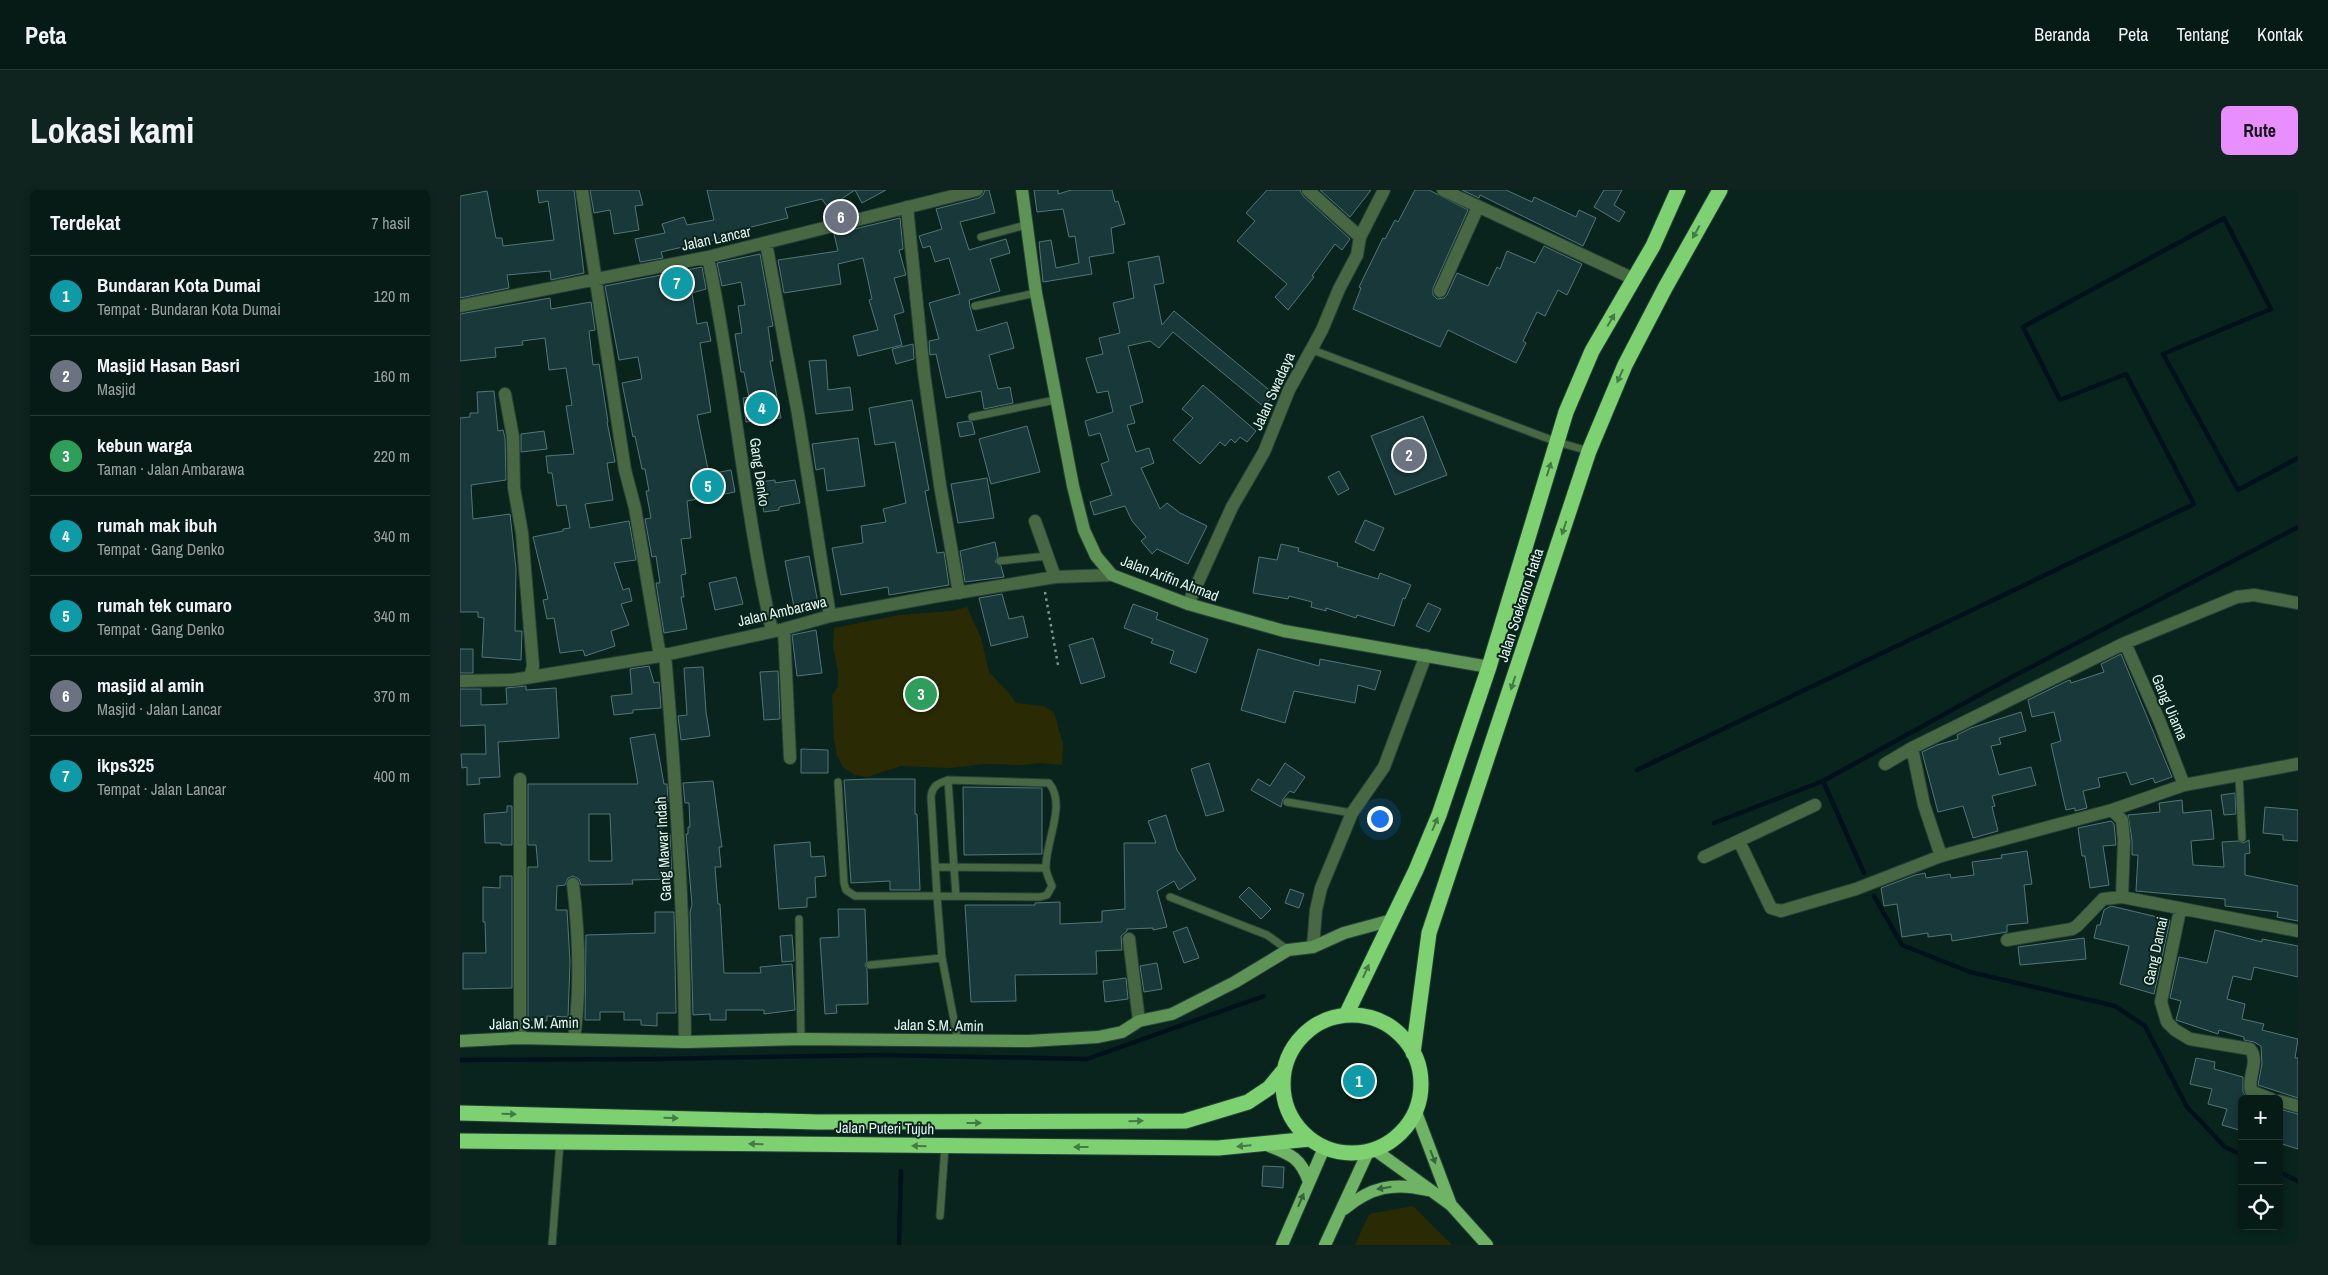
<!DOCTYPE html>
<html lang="id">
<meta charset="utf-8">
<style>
:root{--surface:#061b15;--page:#0f241e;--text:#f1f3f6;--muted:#98a1a0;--line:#273934;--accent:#e98efe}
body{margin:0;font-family:"Archivo Narrow",sans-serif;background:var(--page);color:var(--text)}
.controls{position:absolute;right:15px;bottom:15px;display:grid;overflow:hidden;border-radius:8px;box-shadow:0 2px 8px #0003}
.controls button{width:45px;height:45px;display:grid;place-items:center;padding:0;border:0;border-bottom:1px solid var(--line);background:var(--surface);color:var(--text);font:25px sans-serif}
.you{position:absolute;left:919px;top:628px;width:18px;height:18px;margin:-12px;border:4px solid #fff;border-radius:50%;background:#1a73e8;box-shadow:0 0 0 8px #1a73e833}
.badge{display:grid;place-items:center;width:32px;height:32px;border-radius:50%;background:var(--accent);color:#fff;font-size:16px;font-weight:700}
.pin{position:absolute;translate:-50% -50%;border:2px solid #fff;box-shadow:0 1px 5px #0006}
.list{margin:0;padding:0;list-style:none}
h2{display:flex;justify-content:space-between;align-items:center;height:65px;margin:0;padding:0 20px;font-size:21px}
h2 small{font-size:16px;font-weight:400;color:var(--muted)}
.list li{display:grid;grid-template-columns:32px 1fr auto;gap:15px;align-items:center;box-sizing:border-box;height:80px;padding:0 20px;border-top:1px solid var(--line)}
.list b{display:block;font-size:19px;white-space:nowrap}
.list p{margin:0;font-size:16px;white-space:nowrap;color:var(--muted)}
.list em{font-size:16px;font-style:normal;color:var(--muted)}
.icon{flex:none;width:28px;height:28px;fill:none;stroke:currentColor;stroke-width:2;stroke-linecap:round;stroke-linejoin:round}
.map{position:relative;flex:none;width:1838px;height:1055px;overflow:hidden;border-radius:8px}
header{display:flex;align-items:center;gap:30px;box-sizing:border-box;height:70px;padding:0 25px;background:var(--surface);border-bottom:1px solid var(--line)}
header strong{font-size:24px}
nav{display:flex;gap:28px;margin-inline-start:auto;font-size:18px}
.intro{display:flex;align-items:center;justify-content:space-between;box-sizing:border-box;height:120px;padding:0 30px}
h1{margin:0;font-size:35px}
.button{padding:12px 22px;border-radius:8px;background:var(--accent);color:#111;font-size:18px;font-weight:700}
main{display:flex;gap:30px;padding:0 30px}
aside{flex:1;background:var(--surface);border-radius:8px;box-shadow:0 2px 8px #0003}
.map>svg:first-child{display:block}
</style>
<header>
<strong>Peta</strong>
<nav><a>Beranda</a><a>Peta</a><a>Tentang</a><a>Kontak</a></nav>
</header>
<div class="intro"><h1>Lokasi kami</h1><a class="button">Rute</a></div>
<main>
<aside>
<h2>Terdekat<small>7 hasil</small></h2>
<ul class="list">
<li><span class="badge" style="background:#0f9aa8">1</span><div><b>Bundaran Kota Dumai</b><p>Tempat · Bundaran Kota Dumai</p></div><em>120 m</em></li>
<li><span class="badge" style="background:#6b7280">2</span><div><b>Masjid Hasan Basri</b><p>Masjid</p></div><em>160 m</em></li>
<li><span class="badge" style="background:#2e9e5b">3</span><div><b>kebun warga</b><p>Taman · Jalan Ambarawa</p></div><em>220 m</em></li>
<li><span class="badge" style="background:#0f9aa8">4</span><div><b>rumah mak ibuh</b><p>Tempat · Gang Denko</p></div><em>340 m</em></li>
<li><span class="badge" style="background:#0f9aa8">5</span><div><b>rumah tek cumaro</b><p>Tempat · Gang Denko</p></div><em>340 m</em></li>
<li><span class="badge" style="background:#6b7280">6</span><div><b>masjid al amin</b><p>Masjid · Jalan Lancar</p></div><em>370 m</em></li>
<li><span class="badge" style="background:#0f9aa8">7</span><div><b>ikps325</b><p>Tempat · Jalan Lancar</p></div><em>400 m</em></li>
</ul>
</aside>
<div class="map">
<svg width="1838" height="1055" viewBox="0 0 1838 1055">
<rect width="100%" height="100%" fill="#08241c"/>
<path fill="#2a2b04" d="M507,417L521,448L529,482L548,502L556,513L583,516L594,522L603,554L602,575L580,573L563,575L525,574L489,578L441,576L407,587L395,585L383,577L377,566L374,549L372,506L378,496V481L373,458L374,438L439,425L492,421Z
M953,1016L992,1055H895L909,1024Z"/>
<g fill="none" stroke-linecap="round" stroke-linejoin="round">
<path stroke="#00111b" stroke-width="4.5" d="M1177,580L1734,314L1666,184L1600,210L1563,137L1764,28L1811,119L1703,164L1778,300L1838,268
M1363,591L1404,683
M1254,633L1363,591L1550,488L1838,337
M1414,706L1442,755L1510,782L1655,816L1685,836L1727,917L1765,957L1782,965
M0,870L195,869L421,865L627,869L804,806
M1819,982L1838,991
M439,1055L441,981"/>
</g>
<path fill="#18383a" stroke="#547577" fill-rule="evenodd" d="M77,0H114L124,83L91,90L90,81L47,85L49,98L0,108V6L27,1L36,48H42L43,56L94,50L88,11L79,13Z
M130,0H179L183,15L175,16L179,40L154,44L150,20L134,23Z
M247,0H426L402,13L395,0L368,18L362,9L325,18L328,28L283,39L284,43L201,62L203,68L180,72L175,49L205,43L202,34L224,27L227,35L254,30Z
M525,0H529L535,23L500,32L509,60L546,49L550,63L530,69L540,101L509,110L510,117L517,141L547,132L554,158L529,165L538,199L550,197L553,213L524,219L521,201L486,208L476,164L470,165L469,151L479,149L469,113L500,104L489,68L475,72L470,56L463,58L459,46L482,39L476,19L519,8L523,5Z
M574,0H598V4L611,0H652L655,12L658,11L665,34L651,38L654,63L629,67L632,84L583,92L579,52L591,50L596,78L619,73L615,46L609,47L603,19L577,22Z
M807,0H840L843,6L890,49L882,60L875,54L852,86L854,87L828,120L815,107L827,94L777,51L795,31L786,23Z
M860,0H911L890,27Z
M955,0H969L1008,20L973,98V105L977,109L984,108L987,105L997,83L1028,96L1037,77L1040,79L1047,61L1075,73L1084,56L1122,74L1107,105L1098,100L1085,126L1077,122L1063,151L1066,153L1056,173L988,140L980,157L893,119L901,98L899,97L923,48L925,49L935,30L938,32Z
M1002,0H1046L1072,12L1074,7L1116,27L1119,20L1136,28L1123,56L1020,5L1019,8Z
M1144,0H1162L1154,15L1165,22L1159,32L1134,17Z
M440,28L443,59L439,60L446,85L434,88L444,122L434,125L442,155L398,166L393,146L418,140L409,110L412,109L403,68L378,74L381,94L324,103L318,70L378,61L374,44Z
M300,64L313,136L308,137L313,171H310L321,228L286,232L283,208L289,207L284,182H281L275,144L282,143L278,116L285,115L281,92L262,96L257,73Z
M699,66L704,93L694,95L702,135L714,121L814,204L804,217L713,142L699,158L690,151L668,156L683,212L670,216L675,233L667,235L676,262L689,258L694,273L681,278L700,319L707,313L720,323L747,336L728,374L697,359L692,364L681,351L686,347L672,331L665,316L634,325L630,312L652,305L641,274L649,271L640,243L629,246L625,231L653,222L648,201L637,203L626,168L643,164L639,148L660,143L653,113L674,108L668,72Z
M242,77L246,99L232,103L237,134L247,132L251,151L240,153L251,222L237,225L249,284L271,280L275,302L227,311L231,348L221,349L226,384L221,385L224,407H221L227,439L204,443L196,393H200L196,366L192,367L185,329L191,328L186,301H189L185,279H182L175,246L173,247L162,193L182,189L178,167L159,170L145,96Z
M90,108L91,119L131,112L135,140L129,141L133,175L139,174L148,232H147L155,272L147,273L153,310L125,314L130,338L169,331L176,370L154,373L163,400L169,398L172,411L161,414L169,435L151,441L155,456L125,466L123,460L100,463L94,428L87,429L83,410L88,409L73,347L103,341V339L110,338L106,315L97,316L92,283H88L86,266L114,264L106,216L112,215L106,178L89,180L85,148L62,151L63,155L35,158L36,167L0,171V124Z
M453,154L454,169L436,174L432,159Z
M366,170L368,200L390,197L393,220L356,224L349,171Z
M743,195L796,241L787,252L780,247L775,253L771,249L765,256L760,252L740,274L713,250L733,228L722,219Z
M34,201L38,241L43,240L45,248L46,290L11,295L13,329L50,324L56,379L55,441H62L61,470L22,467L24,428L18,427V422H0V228L10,227V223H18L17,202Z
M452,210L469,300L465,301L477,363L484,362L489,395L429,405L428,397L381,405L372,358L403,353L401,336L426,332L423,319L446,313L435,252L415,255L409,218Z
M963,226L987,285L935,305L911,246Z
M508,231L512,232L515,244L500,247L497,233Z
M567,236L580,282L531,294L519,249Z
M84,241L87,259L61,262V244Z
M398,248L405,296L367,301L364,278L356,280L352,254Z
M879,281L889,299L878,305L868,287Z
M527,288L534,328L498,333L491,294Z
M315,290V293L335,290L340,313L319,317V320L304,322L299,292Z
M905,330L924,338L914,361L895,352Z
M535,352L538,366L535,372L541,376L544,387L505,392L500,361Z
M821,354L839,358L838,361L878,373L877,376L918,389L920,383L951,395L945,409L943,408L934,436L897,425L896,428L866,418V421L851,417L852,412L829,406L828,409L793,403L799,367L817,370Z
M349,366L358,413L334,417L325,371Z
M276,387L283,414L255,420L249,393Z
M542,404L549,429L563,426L568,447L531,456L519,408Z
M968,413L981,419L969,442L956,436Z
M673,414L698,423L696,429L748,449L736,483L710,473L714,461L691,453L693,449L664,438Z
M356,440L362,483L337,486L332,445Z
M633,448L645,487L621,494L609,455Z
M0,459H13V483H0Z
M798,459L859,476L860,469L921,481L915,500L898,495L895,513L834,501L825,533L781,520Z
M1661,464L1712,587L1695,593L1693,588L1671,595L1666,582L1638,588L1640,597L1623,601L1627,618L1615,621V618L1606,620L1591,554L1601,551L1594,522L1572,527L1568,510L1607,491L1610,490L1611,493L1644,482L1641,474Z
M189,476L194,493L199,492L201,518L173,520V523L154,525L151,506L172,504L170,479Z
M243,477L246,522L250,546L221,550L218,526L227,525L224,478Z
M318,481L320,529L304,530L300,482Z
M66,496V500L96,498L99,548L38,552L40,587L19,588L20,594L7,595V577L2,578L1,564H26L25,535L0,536V499H21V515L47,514L46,498Z
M1561,522L1566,541L1539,548L1541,554L1531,556L1539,585L1571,577L1576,595L1532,606L1535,616L1532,617L1538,641L1513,648L1503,616L1478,622L1462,562L1477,555L1498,549L1497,545L1511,538Z
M195,544L204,594H207L208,612H200L202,645L210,644L212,689L172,690L173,694L121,695L119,689L113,686L108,688L105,695L97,696L96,720H107L110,772L108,827L87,826V831L68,830V677H78L76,655H68V594H178L170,548ZM129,624H150L152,671H129Z
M341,559L368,560V583H341Z
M749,573L764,621L746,626L731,579Z
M825,573L845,587L834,603L830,601L823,609L821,617L791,600L798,589L810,596Z
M410,589H455V624H457L460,700H430V691L391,693L384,590Z
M253,591L262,657H259L261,677H255L258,714H260L264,783H301L300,777L332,774L335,820L304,824V820H266V830H250V824L233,825L230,722L232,715L226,644H228V637H230L229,613H225L223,593Z
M503,597L582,598V664L504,665Z
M1775,603L1776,624L1764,625L1761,605Z
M1722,610L1723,623L1751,620L1754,649L1731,651L1733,675L1764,677L1762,652L1778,651L1783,653L1789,650L1790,663L1785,664V685L1838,696V731L1817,727L1818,722L1765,716V709L1676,701L1678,665H1672V650L1668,625L1700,622L1699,613Z
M47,616H52V655H41V653H25L24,624L47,622Z
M1805,617L1838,620V651L1823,650V645L1803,643Z
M706,625L717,660L736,689L719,700L714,691L697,701L707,737L693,740V738L667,739V741L661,746L662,760L636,761L637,784L555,785L556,811L511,812L505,715H575V713L600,712V734L642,732V721L665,719L664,653H696L688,631Z
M1651,631L1654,634L1656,655L1643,656L1649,695L1630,698L1625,666H1622L1618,638Z
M350,652L351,667L364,666L366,686L355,687L356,707L347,708V717L319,719L314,655Z
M1567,661L1572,694L1564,695L1568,733L1547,735V742L1492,751L1491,744L1468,747V743L1442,747L1437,714L1424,716L1421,698L1455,685L1465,683L1466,688L1490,684L1491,688L1514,685L1512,672L1542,668L1541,665Z
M40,686H52V798L3,799V763H26L25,732H23V697L40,698Z
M789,697L811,719L801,729L779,707Z
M830,699L844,704L839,718L825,713Z
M1651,716L1710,730L1694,804L1660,794L1669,756L1634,748L1637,735H1640L1644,720Z
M378,719H405L407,771L405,775L407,779L408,814L376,815L377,823L365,824L360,748L379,747Z
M195,722H214L216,823H197V836L181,835V830H164V822H140V830H125L126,745L195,743Z
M727,737L739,768L724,773L713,742Z
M1755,740L1802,752V749L1838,756V787L1794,777L1791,790L1773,786L1767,809L1785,814L1782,829L1804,834L1802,840L1838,849L1835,868H1838V908L1798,895L1802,874L1801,856L1794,852L1784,850V847L1759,840L1758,844L1716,830L1721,811L1710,808L1719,767L1747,773Z
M332,745L334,771L322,772L320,746Z
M1624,748L1626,769L1560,775L1558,757Z
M697,773L702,799L684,802L680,776Z
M666,788L668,809L645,812L643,791Z
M1736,868L1755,872L1754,879L1783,887V902L1788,909H1782V931L1779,940L1762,935L1767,919L1748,914L1752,899L1730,894Z
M1819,919L1838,924V959L1819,953Z
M803,976L824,977L823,998L802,996Z"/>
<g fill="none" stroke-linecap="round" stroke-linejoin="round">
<defs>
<path id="lane" d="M521,47L566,35
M515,116L576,103
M850,159L1097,252L1129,261
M512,227L595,210
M540,371L587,366
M1779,585L1782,648
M488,590L496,706
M378,592L384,693L386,700L395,706H477L471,607C472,596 478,593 488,590L589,593C607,615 585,652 586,678C586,683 590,691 592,696L587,705L580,707L477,706L482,768L498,851
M827,612L892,623
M475,677L586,678
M710,707L807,745L828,760
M339,729L341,849
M410,775L482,768
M480,1026L485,956
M92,1055L100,952"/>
<path id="street" d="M122,0L165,280L175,318L200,466
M848,0L900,47
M983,0L1174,89
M447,17L464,183L480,295L499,403
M306,53L338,224L370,426
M248,67C274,191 284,317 312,441
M980,101L1018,17
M0,116L248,67L517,0
M45,204L53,247L54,298L62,343L73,476L70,487
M575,331L595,387
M728,414L772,317L804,262L829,200L862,140L879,99L897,65L900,47L924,0
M324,439L330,568
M1665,453L1699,530L1724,595
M205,464C216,594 224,722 225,852
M0,491L53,490L200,466L324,439L370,426L472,407L595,387L652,385
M1425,574L1452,558
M60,589V848
M1652,620L1662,630L1664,651L1662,707
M1279,651L1308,712L1311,718L1321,721L1396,699L1481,666L1652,620L1724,595L1838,574
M1481,666L1464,615L1452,558L1665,453L1777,407L1794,405L1838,413
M1244,667L1355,615
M113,694C119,745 121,798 114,849
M1720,720L1701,812L1707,832L1715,840L1730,849L1790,859C1800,871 1787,887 1791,901L1811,909
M669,749L679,831
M1547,750L1612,739L1617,736L1643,709L1662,707L1838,741
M853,757L856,720L861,698L892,623L924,577L966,465
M1819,911L1838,916"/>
<path id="secondary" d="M562,0L576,103L613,296L624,340L636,366L652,385L728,414L824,441L1029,477
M0,851L60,848L225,852L341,849L569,851L638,847L662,842L679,831L712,824L775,792L828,760L853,757L884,743L932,730"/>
<path id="primary" d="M956,922L991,1015
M804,954C829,964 840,966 849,992
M915,960L991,1015L1027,1055
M884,1019C911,997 933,992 967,1000
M822,1055L864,958
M865,1055L908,962"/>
<path id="highway" d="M886,825L956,680L979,625L1029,477L1106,222L1132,161L1193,56L1218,0
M823 894a69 69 0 1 1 138 0a69 69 0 1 1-138 0Z
M953,863L969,743L1129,261L1165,175L1205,98L1260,0
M0,923L358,932L725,931L788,912L809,898L824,880
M0,951L758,958L850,949"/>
</defs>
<use href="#lane" stroke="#274139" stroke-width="9"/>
<use href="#street" stroke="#274139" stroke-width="14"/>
<use href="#secondary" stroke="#274139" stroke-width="14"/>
<use href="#primary" stroke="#274139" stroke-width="14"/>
<use href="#highway" stroke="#274139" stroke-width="17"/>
<path stroke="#7f958e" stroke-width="2.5" stroke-dasharray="2.5 4" stroke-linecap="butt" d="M585,402L598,475"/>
<use href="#lane" stroke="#486843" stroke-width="7"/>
<use href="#street" stroke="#486843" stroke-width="12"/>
<use href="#secondary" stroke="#5e9356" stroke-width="12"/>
<use href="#primary" stroke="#6fb364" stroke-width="12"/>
<use href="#highway" stroke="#7ed171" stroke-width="15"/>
</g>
<defs><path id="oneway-solid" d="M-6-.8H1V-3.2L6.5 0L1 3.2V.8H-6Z" transform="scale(1.25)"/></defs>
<g fill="#437a46">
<use href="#oneway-solid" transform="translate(1236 42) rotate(119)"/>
<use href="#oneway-solid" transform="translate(1151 130) rotate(-60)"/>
<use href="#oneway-solid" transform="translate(1160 186) rotate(114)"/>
<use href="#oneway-solid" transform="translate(1089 279) rotate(-73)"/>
<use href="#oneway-solid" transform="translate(1104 338) rotate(108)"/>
<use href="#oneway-solid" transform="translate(1053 493) rotate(108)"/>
<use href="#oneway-solid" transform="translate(975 634) rotate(-68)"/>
<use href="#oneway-solid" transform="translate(906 781) rotate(-66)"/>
<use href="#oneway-solid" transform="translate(49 924) rotate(1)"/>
<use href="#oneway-solid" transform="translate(211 928) rotate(1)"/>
<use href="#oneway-solid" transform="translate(676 931) rotate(-1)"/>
<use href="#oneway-solid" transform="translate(514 933)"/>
<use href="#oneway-solid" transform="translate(296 954) rotate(-179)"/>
<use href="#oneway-solid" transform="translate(459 956) rotate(-179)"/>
<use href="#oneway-solid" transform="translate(784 956) rotate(175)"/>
<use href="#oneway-solid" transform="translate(621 957) rotate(-180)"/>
</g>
<g fill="#36643c">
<use href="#oneway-solid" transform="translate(973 967) rotate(69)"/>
<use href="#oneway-solid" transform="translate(924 998) rotate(171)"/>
<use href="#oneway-solid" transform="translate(841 1010) rotate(-67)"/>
</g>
<g text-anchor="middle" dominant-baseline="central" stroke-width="4" stroke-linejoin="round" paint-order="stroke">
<g font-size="15" fill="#e2f2ec" stroke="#08241c">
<text transform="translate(256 48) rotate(-12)">Jalan Lancar</text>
<text transform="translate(813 201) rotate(-66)">Jalan Swadaya</text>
<text transform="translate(300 282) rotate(82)">Gang Denko</text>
<text transform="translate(710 388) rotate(21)">Jalan Arifin Ahmad</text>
<text transform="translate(1060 415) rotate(-72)">Jalan Soekarno Hatta</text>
<text transform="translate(322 421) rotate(-13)">Jalan Ambarawa</text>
<text transform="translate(1710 517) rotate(67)">Gang Uiama</text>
<text transform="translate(203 659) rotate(-93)">Gang Mawar Indah</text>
<text transform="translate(1695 761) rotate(-78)">Gang Damai</text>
<text transform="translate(74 833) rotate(-1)">Jalan S.M. Amin</text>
<text transform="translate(479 835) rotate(1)">Jalan S.M. Amin</text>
<text transform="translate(425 938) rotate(1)">Jalan Puteri Tujuh</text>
</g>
</g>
</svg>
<div class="controls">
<button>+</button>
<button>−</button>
<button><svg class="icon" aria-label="locate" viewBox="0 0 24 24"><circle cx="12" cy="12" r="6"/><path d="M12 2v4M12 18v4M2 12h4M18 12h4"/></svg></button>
</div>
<div class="you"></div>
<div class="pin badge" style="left:899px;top:891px;background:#0f9aa8">1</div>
<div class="pin badge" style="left:949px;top:265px;background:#6b7280">2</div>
<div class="pin badge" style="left:461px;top:504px;background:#2e9e5b">3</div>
<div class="pin badge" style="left:302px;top:218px;background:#0f9aa8">4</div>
<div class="pin badge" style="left:248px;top:296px;background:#0f9aa8">5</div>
<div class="pin badge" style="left:381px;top:27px;background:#6b7280">6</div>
<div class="pin badge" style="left:217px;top:93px;background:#0f9aa8">7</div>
</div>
</main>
